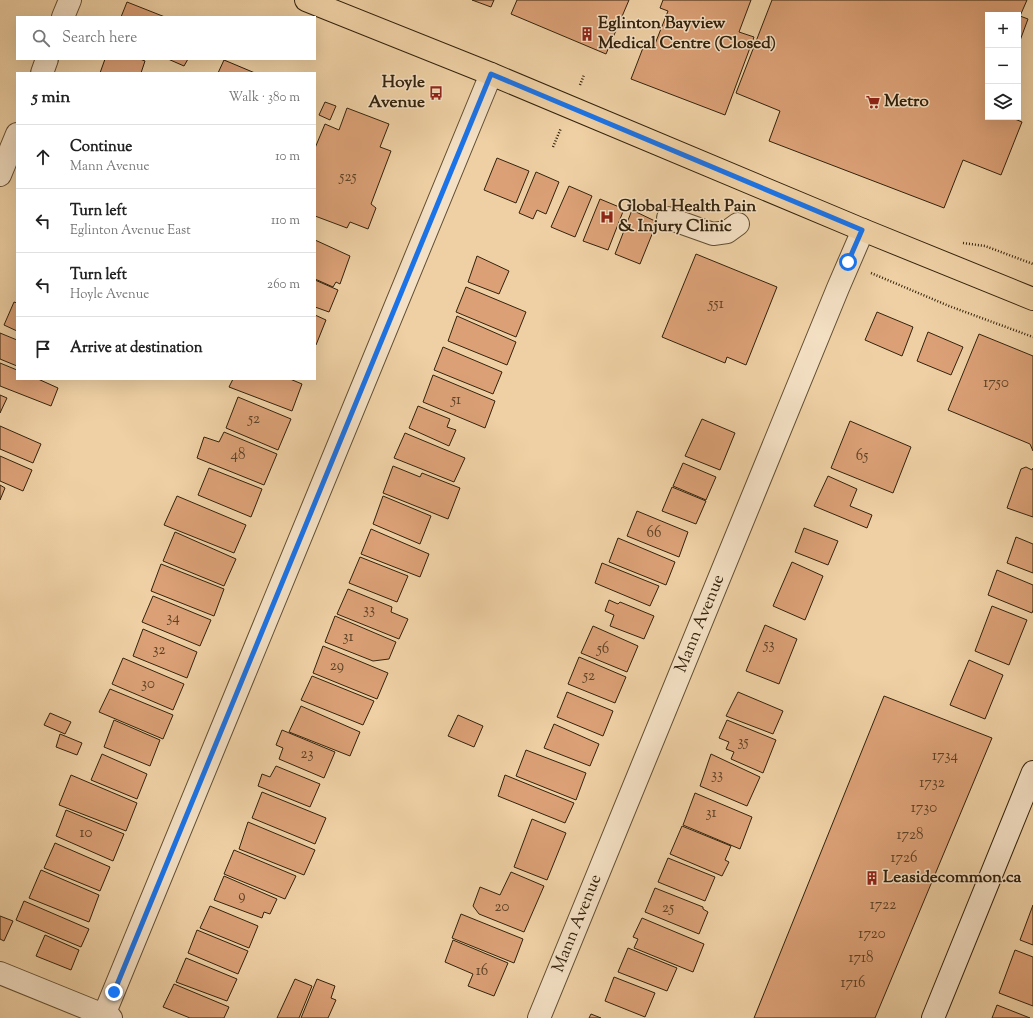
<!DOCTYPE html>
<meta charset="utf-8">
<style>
:root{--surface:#fff;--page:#f2f2f2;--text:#222;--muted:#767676;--line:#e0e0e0}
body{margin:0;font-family:"Sorts Mill Goudy",serif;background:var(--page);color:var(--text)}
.controls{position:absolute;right:12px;top:12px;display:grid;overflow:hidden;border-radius:0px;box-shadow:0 4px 16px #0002}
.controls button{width:36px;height:36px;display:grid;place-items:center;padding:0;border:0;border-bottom:1px solid var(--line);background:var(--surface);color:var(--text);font:20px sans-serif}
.stop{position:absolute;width:12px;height:12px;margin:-9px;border:3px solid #1a73e8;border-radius:50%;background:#fff}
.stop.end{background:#1a73e8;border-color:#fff;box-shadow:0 1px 4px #0008}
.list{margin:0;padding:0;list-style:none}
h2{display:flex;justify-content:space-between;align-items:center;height:52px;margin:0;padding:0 16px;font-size:17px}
h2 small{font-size:13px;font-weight:400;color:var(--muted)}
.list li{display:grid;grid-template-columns:26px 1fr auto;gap:12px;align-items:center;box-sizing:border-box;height:64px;padding:0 16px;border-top:1px solid var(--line)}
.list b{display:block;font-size:15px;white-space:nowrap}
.list p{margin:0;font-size:13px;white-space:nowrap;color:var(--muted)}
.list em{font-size:13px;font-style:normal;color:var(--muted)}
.icon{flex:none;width:22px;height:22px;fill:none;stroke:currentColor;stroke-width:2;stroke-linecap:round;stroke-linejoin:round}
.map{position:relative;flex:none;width:1033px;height:1018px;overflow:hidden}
.search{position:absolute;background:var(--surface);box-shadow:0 4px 16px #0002;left:16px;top:16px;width:300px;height:44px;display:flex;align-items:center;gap:10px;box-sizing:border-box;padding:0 14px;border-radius:0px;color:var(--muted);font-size:15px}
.panel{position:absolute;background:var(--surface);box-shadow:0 4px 16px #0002;left:16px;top:72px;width:300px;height:308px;border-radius:0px}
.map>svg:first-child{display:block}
</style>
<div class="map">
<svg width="1033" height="1018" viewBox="0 0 1033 1018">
<rect width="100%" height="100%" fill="#eed0a4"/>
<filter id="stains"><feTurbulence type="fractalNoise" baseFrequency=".005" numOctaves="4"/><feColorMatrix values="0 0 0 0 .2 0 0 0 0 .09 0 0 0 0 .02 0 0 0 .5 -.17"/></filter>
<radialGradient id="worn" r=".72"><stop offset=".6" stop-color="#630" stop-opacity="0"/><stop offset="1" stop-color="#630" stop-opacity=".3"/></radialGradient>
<path fill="#dba076" stroke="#33220c" d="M472,0H494L491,7Z
M517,0H629L606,54L511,14Z
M663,0H751L739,32L754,37L725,115L631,79L646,40L655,44L668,11L660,8Z
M772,0H1027L1020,16L1028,19L1018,46V15H988V117H1010L1022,122L1001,175L963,160L944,208L769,141L780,111L736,93Z
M127,2L165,17H121Z
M105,59H140L145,61L141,73H100Z
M168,59H188L184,66Z
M224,60L255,73H218Z
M325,102L336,106L330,120L319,115Z
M347,108L389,124L380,147L391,151L371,204L376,208L368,229L350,222L347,228L315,216V148L325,124L339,130Z
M497,158L529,171L516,203L484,190Z
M536,172L559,182L546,214L537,210L533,219L519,213Z
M569,186L592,196L575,237L551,227Z
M600,199L624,209L608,250L583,241Z
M632,210L657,222L640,264L615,254Z
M315,240L350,256L340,284L336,282L333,287L315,279Z
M696,254L777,287L746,365L727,357L725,363L662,337Z
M477,256L509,271L499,294L468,282Z
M315,280L338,290L329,312L315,307Z
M466,287L526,312L516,337L456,312Z
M14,302L17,303V331L4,325Z
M877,312L913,327L902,356L865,340Z
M315,315L326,320L316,345H315Z
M457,316L516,342L507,365L448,341Z
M928,332L963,347L951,375L917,361Z
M0,333L17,340V366L0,359Z
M979,334L1033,356V451L1030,444L948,410Z
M443,347L502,372L493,394L434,370Z
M0,363L17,370V379H38L58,388L51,406L0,386Z
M433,375L495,401L485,428L423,402Z
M233,379H290L302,384L292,411L229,387Z
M0,395L7,398L0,413Z
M238,397L291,419L278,450L226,428Z
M418,406L450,419L447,427L456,430L449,446L409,428Z
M702,419L735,433L720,470L685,456Z
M850,421L911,447L893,493L831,468Z
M0,426L41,444L33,463L0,449Z
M224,432L277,454L264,485L197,458L204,437L219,442Z
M405,433L465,458L454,482L394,458Z
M0,456L32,470L23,491L0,481Z
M683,463L716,477L706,500L673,486Z
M393,466L420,477L422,473L460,488L448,519L383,493Z
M1026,467L1032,470L1033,468V517L1007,508L1021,469Z
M209,468L262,489L251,517L198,495Z
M828,476L857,489L850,506L872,515L867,528L814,506Z
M0,485L5,488L0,500Z
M672,487L706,501L696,524L662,511Z
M177,496L246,525L234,553L164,525Z
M383,496L431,516L420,544L373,524Z
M637,511L688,532L679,557L627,536Z
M804,528L838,541L828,565L795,552Z
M371,529L429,554L420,577L361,554Z
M175,532L236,559L224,586L163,561Z
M1016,537L1033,544V573L1007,563Z
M618,538L675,562L666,585L609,562Z
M360,557L408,576L397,602L349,583Z
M792,562L823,576L805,620L773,606Z
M602,563L659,586L650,606L595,583Z
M161,564L224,589L214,616L151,591Z
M997,570L1033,585V610L1032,613L988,595Z
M348,589L392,607L391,612L408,619L399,639L337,614Z
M153,596L211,620L200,646L142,622Z
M609,600L618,604L620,602L654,616L644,639L610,626L614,615L605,611Z
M992,606L1027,620L1009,665L975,651Z
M335,616L396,642L389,659L373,661L325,642Z
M765,625L797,639L779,684L746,671Z
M593,626L638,646L627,672L581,653Z
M143,629L197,652L187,678L133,656Z
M323,646L388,673L377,699L313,673Z
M579,657L626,677L615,703L568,684Z
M123,658L184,684L173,710L112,684Z
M969,660L1003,675L985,719L950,705Z
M312,676L374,701L363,725L301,700Z
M110,689L173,715L163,739L99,712Z
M567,692L613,711L603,736L557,717Z
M738,692L783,711L773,734L726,716Z
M884,696L992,738L875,1018H754Z
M301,706L360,732L350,756L289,732Z
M50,713L71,722L65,734L44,725Z
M458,715L483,726L474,747L448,736Z
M114,720L160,740L150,766L104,747Z
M727,720L776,740L763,773L731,759L734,752L726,749L729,742L719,738Z
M554,724L599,744L590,766L544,748Z
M282,730L335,752L324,778L279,759L283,748L276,745Z
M60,734L82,743L77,755L56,747Z
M526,750L586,773L576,800L516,776Z
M102,754L147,774L137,799L91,780Z
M711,754L760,777L747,806L700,786Z
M276,766L320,784L310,807L258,786L262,774L270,777Z
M71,775L137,803L126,831L59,805Z
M505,775L574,803L565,823L498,796Z
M262,792L326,818L315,844L252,818Z
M695,793L752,817L740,849L683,825Z
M66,810L124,834L113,861L56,836Z
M532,819L566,833L547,880L514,867Z
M248,822L315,850L304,875L239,849Z
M682,826L731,846L725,860L729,862L722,876L670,854Z
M55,843L110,867L100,891L44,868Z
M234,850L296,876L285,899L224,874Z
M668,858L715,877L705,901L658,882Z
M41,870L99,895L89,922L29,898Z
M511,872L544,886L524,932L479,914L473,906L480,887L500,895Z
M224,876L277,899L270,914L264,912L262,918L214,900Z
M655,888L703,907V909L708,912L699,934L645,912Z
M24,901L89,929L81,947L16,920Z
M1033,905V945L1020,940Z
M210,906L258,926L249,948L200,928Z
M461,914L523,939L514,963L452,938Z
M0,916L13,921L4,941L0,939Z
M642,918L704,944L693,972L634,948L638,939L633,937Z
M197,930L248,951L238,974L188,953Z
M45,935L79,950L71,970L36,956Z
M453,940L508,963L494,996L468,986L473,974L445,962Z
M628,948L677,968L667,991L618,972Z
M1015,950L1033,957V1006L999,993Z
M186,958L237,979L227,1001L176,982Z
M614,977L655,993L645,1017L605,1001Z
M295,979L312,986L299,1018H277Z
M317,979L335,986L331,998L336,1000L328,1018H301Z
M174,984L229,1007L224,1018H190L163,1007Z
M997,1005L1030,1018H992Z
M591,1014L601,1018H589Z"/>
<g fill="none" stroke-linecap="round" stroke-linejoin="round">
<defs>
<g id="street">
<path d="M63,17L70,0"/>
<path d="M42,73L47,59"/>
<path d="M0,175L17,134"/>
<path d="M668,218L713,234L727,232L738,224"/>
<path d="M0,973L111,1018"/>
<path d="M104,1015L491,74"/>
<path id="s1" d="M539,1018L838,288L863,230"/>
</g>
<path id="secondary" d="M933,1018L1033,772"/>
<path id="primary" d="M306,0L491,74L863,230L1033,299"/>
</defs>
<use href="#street" stroke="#624e32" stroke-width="24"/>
<use href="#secondary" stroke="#33220c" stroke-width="24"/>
<use href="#primary" stroke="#33220c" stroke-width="24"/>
<path stroke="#33220c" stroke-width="2.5" stroke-dasharray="1 2" stroke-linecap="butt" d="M580,85L584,75
M553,147L561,128
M963,243L985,246L1033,264
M871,273L949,306L1033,337"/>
<use href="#street" stroke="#f4e0c4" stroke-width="22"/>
<use href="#secondary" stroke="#f4e0c4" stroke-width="22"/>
<use href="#primary" stroke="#eed0a4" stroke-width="22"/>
</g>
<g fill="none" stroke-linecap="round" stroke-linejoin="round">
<path stroke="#1a73e8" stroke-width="5" d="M114,992L491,74L862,230L848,262"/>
</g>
<defs>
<symbol id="building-bare" viewBox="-9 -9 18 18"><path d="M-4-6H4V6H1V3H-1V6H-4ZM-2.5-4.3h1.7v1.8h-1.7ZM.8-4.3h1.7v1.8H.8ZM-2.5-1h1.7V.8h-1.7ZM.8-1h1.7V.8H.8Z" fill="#8f2418" stroke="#f4e0c4" stroke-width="2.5" paint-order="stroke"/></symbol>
<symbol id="bus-bare" viewBox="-9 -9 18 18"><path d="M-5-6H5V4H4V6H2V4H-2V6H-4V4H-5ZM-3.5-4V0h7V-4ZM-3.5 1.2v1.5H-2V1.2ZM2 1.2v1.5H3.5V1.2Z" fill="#8f2418" stroke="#f4e0c4" stroke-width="2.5" paint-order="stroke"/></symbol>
<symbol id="supermarket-bare" viewBox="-9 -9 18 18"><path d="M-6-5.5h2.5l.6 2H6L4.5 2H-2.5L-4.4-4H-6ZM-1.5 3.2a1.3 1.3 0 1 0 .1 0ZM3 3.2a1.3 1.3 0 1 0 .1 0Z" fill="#8f2418" stroke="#f4e0c4" stroke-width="2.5" paint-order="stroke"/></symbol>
<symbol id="hospital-bare" viewBox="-9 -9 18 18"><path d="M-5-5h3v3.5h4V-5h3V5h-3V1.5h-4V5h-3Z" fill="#8f2418" stroke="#f4e0c4" stroke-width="2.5" paint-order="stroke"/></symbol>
</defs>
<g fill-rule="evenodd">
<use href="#building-bare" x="577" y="24" width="20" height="20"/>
<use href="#bus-bare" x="426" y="83" width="20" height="20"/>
<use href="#supermarket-bare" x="863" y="92" width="20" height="20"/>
<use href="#hospital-bare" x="597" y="207" width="20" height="20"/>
<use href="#building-bare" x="862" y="868" width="20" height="20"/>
</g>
<g text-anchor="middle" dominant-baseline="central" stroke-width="3" stroke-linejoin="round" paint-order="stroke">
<g font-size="15" fill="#5d4226">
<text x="348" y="177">525</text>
<text x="716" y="304">551</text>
<text x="996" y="383">1750</text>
<text x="456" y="400">51</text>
<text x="254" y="419">52</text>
<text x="238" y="455">48</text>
<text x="862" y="456">65</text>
<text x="654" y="533">66</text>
<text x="369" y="610">33</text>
<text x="173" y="618">34</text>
<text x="348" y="637">31</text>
<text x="769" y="645">53</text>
<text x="603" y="649">56</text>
<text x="159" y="650">32</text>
<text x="337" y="666">29</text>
<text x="589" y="676">52</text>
<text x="148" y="684">30</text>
<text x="743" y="742">35</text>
<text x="307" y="754">23</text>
<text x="945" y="756">1734</text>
<text x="717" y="775">33</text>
<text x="932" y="783">1732</text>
<text x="924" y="808">1730</text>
<text x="711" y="813">31</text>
<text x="86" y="833">10</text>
<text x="910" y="835">1728</text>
<text x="904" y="858">1726</text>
<text x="242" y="896">9</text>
<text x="883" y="905">1722</text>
<text x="502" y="907">20</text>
<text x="668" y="908">25</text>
<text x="872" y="934">1720</text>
<text x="861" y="958">1718</text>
<text x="482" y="971">16</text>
<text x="853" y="983">1716</text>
</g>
<g font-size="17" font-weight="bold" fill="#33220c" stroke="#f4e0c4" text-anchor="start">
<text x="598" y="24">Eglinton Bayview<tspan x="598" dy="20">Medical Centre (Closed)</tspan></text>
<text x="425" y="83" text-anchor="end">Hoyle<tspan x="425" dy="20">Avenue</tspan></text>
<text x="884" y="102">Metro</text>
<text x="618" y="207">Global Health Pain<tspan x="618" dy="20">&amp; Injury Clinic</tspan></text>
<text x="883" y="878">Leasidecommon.ca</text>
</g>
<g font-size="17" fill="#33220c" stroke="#f4e0c4">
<text stroke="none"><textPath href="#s1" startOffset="426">Mann Avenue</textPath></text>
<text stroke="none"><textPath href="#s1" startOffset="102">Mann Avenue</textPath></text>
</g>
</g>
<rect width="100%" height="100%" filter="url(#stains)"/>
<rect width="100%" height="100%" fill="url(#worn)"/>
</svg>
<div class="controls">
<button>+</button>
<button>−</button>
<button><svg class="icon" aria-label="layers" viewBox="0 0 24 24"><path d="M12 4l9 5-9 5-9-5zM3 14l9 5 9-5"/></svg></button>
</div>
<div class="stop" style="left:848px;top:262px"></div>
<div class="stop end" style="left:114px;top:992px"></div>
<div class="search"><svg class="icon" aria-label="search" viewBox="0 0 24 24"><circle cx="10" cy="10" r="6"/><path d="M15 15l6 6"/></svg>Search here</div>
<section class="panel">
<h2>5 min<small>Walk · 380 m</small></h2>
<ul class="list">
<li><svg class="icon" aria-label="ahead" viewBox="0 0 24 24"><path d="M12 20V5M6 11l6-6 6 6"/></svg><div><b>Continue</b><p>Mann Avenue</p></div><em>10 m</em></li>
<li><svg class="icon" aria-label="left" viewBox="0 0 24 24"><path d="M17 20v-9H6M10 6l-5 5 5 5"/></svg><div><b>Turn left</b><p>Eglinton Avenue East</p></div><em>110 m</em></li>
<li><svg class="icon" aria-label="left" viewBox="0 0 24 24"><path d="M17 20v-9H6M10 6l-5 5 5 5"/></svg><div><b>Turn left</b><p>Hoyle Avenue</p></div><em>260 m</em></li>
<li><svg class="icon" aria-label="arrive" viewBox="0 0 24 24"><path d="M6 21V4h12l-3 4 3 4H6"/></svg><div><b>Arrive at destination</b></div></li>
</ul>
</section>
</div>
